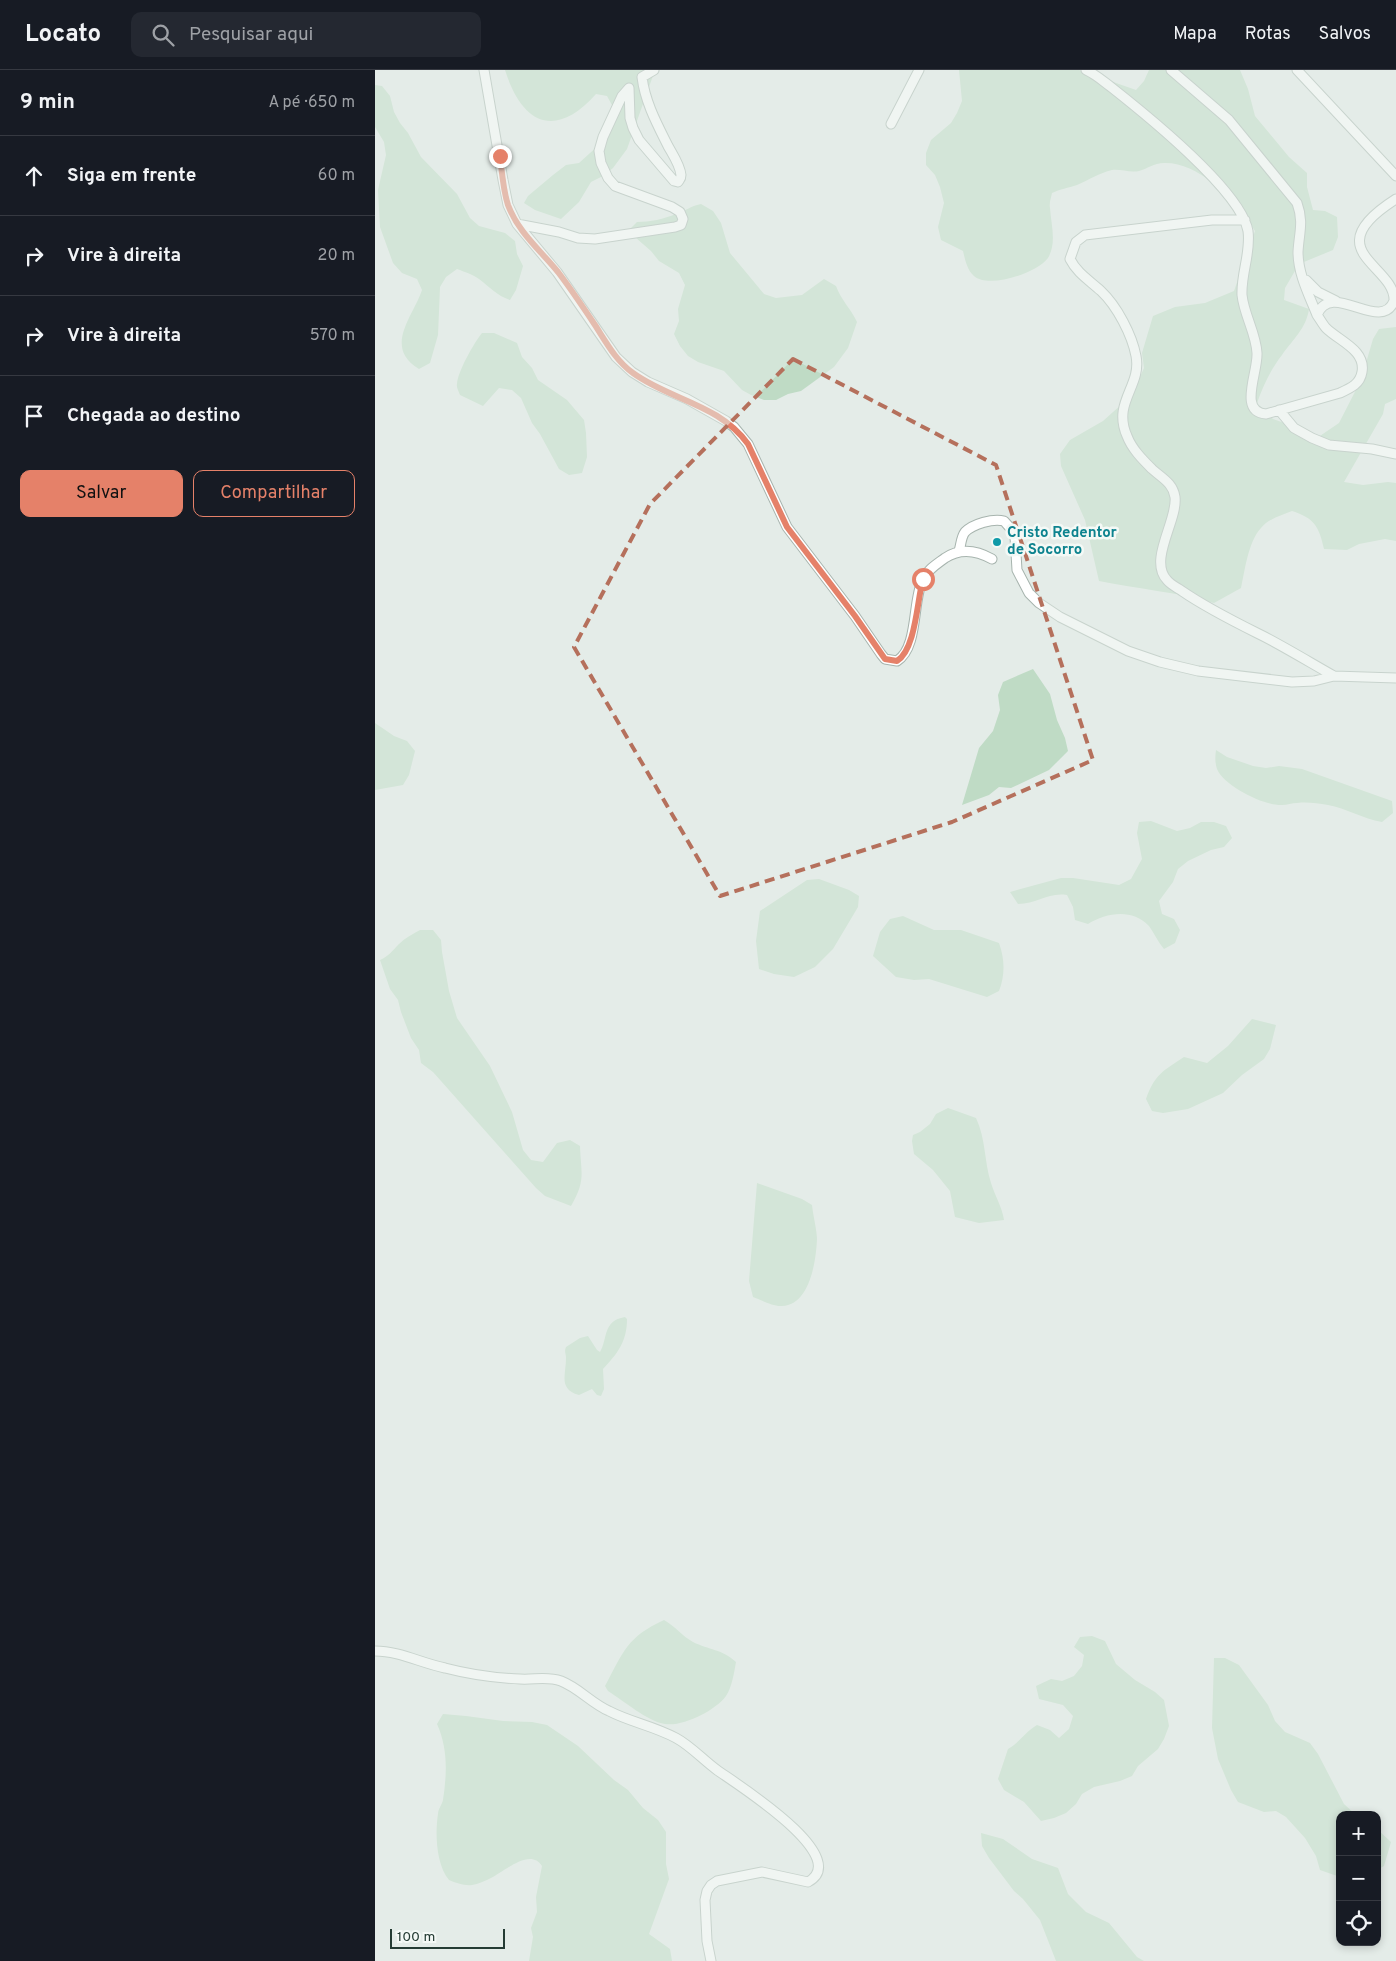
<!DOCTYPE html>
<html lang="pt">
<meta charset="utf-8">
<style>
:root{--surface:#171b24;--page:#242831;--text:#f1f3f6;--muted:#9ea1a6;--line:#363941;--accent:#e58169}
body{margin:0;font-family:Overpass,sans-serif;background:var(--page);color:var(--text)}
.controls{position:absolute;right:15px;bottom:15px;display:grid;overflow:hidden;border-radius:10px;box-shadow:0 2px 8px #0003}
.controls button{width:45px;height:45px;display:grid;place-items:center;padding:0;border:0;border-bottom:1px solid var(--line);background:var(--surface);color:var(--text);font:25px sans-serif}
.scale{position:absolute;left:15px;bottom:12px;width:115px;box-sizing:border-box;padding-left:5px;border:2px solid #253c34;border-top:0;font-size:14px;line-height:18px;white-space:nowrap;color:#253c34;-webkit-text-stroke:4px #f4f9f6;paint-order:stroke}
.stop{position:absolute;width:15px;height:15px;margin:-11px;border:4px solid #e58169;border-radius:50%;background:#fff}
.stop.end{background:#e58169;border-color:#fff;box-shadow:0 1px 5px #0008}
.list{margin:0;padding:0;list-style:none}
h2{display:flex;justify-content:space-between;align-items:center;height:65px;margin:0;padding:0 20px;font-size:21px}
h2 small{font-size:16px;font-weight:400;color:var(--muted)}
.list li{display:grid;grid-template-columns:32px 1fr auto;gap:15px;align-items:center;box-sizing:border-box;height:80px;padding:0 20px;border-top:1px solid var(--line)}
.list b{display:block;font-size:19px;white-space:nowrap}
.list em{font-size:16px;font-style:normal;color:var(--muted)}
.actions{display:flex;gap:10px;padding:15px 20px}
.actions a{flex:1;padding:11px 0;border:1px solid var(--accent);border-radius:10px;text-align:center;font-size:18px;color:var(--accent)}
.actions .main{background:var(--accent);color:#111}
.icon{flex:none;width:28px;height:28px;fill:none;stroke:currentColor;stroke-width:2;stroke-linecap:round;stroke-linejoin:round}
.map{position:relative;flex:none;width:1021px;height:1891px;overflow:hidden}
header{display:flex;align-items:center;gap:30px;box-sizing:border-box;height:70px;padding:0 25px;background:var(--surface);border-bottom:1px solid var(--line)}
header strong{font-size:24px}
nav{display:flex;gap:28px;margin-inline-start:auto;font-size:18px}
.search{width:350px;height:45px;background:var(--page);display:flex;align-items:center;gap:12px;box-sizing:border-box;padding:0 18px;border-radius:10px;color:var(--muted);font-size:19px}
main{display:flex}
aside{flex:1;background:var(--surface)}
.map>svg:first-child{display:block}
</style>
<header>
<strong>Locato</strong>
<div class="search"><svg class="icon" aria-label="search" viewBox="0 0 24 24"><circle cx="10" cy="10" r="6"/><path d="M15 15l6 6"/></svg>Pesquisar aqui</div>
<nav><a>Mapa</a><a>Rotas</a><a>Salvos</a></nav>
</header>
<main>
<aside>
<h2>9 min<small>A pé · 650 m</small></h2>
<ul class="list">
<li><svg class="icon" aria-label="ahead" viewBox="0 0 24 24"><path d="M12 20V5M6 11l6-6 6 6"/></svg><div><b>Siga em frente</b></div><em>60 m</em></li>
<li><svg class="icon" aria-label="right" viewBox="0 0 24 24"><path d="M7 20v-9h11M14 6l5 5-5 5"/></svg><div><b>Vire à direita</b></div><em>20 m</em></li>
<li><svg class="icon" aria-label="right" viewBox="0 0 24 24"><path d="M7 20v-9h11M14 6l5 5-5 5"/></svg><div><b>Vire à direita</b></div><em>570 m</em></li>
<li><svg class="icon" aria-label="arrive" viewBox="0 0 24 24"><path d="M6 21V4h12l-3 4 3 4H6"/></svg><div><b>Chegada ao destino</b></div></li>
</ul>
<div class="actions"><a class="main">Salvar</a><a>Compartilhar</a></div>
</aside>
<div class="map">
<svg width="1021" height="1891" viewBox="0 0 1021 1891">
<rect width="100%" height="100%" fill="#e4ece8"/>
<path fill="#bfdbc5" d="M130,0H280L252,79L238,98L228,106L216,112L204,132L186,149L160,140L149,133L153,126L178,105L191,95L204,93L225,74L238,37L232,26L221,24C180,70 147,54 130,0Z
M584,0H704L761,20L769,11L774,0H865L873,19L880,46L914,87L932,103V117L938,140L950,141L962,147L963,167L958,180L924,194L910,218L909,230L934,239C931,259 918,269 907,285C896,299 888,316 882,333L898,349L926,359L939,370L964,353L986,310L998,269L1004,259L1021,257V329L1010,334L1008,344L969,412L988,415L1013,412L1021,413V471L1010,469L984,474L972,480L949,479C944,456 939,448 917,441C907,445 893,449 886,458C873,472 870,500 866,518L839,533C802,522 763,519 724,511L710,450L686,396L685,384L695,370L728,351L757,325L769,298L767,283L778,246L800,237L830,233L859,221L880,161L874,152L873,147C852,125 823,92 789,93C779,93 772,99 764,101C755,103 746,99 737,100C724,103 714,110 702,115C693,118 685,119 677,123C676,128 674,133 675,138C676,154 682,173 673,188C662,203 614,219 599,206C592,200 590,189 588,181L566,170L563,157L569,133L565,117L560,105L551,95V83L556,70L576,53L582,43L587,31Z
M0,15L7,16L15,26L19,42L25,53L33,63L46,87L82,124L95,148L104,156L130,163L140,171L142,184L148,196L141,220L135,230C121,225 116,218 104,209C97,204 90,202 82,199L71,207L65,217L63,265L55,293L44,299C8,277 38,247 47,220L42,209L27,203L18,193L5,157L3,120L11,85L9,72L0,57Z
M326,134L338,141L346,153L355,183L389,224L401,228L427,225L449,209L461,216C466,230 476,239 482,252L473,278L459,297L426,321L413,324L401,330H389L376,325L367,320L349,301L323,292L313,286L305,276L299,264L304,251L303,239L310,215L304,203L284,191L276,181L253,161L262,152C275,152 289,149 301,144C311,141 315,136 326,134Z
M107,263H119L142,273L147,287L157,298L163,310L192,330L209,350L211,363L212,387L207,403L194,405L184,399L165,364L157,353L146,328L137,320L124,318L108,336L85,325C84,322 81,317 82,314C83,301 99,273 107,263Z
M658,599L675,624L682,650L690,668L693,681L674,700L636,718L624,717L614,725L587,735L604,678L618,661L625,640L623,625L628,612Z
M0,653L19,666L32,671L40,681L34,705L28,715L0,720Z
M841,680L852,687L878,696L891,698L904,696L927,699L1017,731L1018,743L1007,752C988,749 971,738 953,735C942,733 932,732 922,733C917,733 912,735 907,735C889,736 849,716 842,699C840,693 840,687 841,680Z
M776,751L802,761L815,758L826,752H839L851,756L857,768L849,777L836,780L813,791L803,799L798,812L784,831L787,844L799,849L805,860L800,873L789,879C783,872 779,863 774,856C757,838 731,843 713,854L700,850L698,837L692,825C673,822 662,834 643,834L635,822L686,808H698L744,815L756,809L767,789L762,763L764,752Z
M444,809L474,820L484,826L483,837L458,879L440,897L419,907L399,904L384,899L381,871L385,841L432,810Z
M528,846L559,860H586L624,873C630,890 630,905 624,921L612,927L554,909L539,910L521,907L498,886L505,862L515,849Z
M45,860H58L66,870L67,882L74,921L82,948L115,996L137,1042L148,1080L156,1090L168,1092L182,1073L195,1070L205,1076C206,1104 211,1110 196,1136L170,1126L161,1118L58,1002L46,993L44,980L36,968L26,942L23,930L15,919L5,890C14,886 17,881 24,874C30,868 38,864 45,860Z
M877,949L901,955L895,979L889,989L867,1005L848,1023L813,1039L788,1043L777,1041L771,1029C780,1004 788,1001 809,987L832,993L853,976Z
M573,1038L601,1048C611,1069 609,1091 616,1113C620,1126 627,1137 629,1150L604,1153L580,1147L575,1121L558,1100L539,1084L537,1071L538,1065L545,1062L555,1054L561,1044Z
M382,1113L427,1129L437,1135C438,1145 442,1161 442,1169C441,1191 435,1235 407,1236C399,1237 386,1230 378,1227L374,1211Z
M250,1247L252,1249C252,1272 242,1284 228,1299L229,1319L226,1326L222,1325L217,1319L204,1325C183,1319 191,1305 191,1288C191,1283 189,1282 191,1277L205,1268L213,1266L222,1280L225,1282C233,1269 227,1251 250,1247Z
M289,1550C300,1556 307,1566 318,1572C334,1580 347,1579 361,1592C359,1603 357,1617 351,1626C341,1640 308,1657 290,1654C272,1651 249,1631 233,1621L230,1616C249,1581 252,1567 289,1550Z
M717,1566L730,1571L741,1594L760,1610L780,1622L789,1630L794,1656L789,1669L783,1679L763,1696L757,1706L745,1711L719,1717L707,1724L701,1734L691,1743L679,1748L666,1751L649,1732L629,1720L623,1709L633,1679C645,1672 649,1663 662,1655L675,1660L684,1668L694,1659L698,1646L688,1635L664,1629L661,1616L676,1609L687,1611L699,1606L707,1596L709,1585L699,1577L705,1567Z
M839,1588H850L864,1595L893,1635L900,1651L910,1662L935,1673L943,1684L969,1734L981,1745H965V1807L945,1800L941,1786L930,1768L911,1747L901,1741L889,1742L863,1732L856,1720L843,1689L837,1658Z
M68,1644L91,1646L128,1651L157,1652L172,1655L203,1676L239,1710L253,1720L268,1738L283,1750L291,1762V1794L294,1809L274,1864L295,1879L297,1891H154L158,1867L156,1858L162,1842L161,1827L167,1796C155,1777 129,1802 116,1808C110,1811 103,1814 97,1815C90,1816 81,1813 74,1810C61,1795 60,1763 63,1744C63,1739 67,1735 68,1730C72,1704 73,1678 62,1654Z
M1002,1759L1016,1772L1009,1796L1002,1800Z
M606,1763L628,1769L657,1789L683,1798L693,1824L711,1842L734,1853L762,1887L769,1891H681L665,1850L648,1829L639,1821L614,1788L607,1776Z"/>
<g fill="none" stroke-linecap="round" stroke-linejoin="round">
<defs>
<path id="minor" d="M109,0L128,110L133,135L142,154L182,202L241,287L257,302L273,312L312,329L351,351L359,357L373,374L412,457L480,546L506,584L510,589L522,591C544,577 537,530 548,509C552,500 562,494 570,488C585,478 601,480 617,489
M711,0C720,4 728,11 736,17C769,43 866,121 873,161C876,183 866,203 867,225C869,245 881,263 882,283C883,303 863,342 891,344L965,323C976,318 985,314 987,302C991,280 964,271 951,258C948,255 945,249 942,245C956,209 1006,264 1019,231C1021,195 939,181 1021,129
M796,0L854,50L922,133C929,152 924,163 923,182C923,204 934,225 942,245
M922,0L1021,106
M516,54L544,0
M870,150H837L710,165L701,172L695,189C702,203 714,210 726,221C742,236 757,265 761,286C767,316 737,332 752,366C757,379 767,389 777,399C787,408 798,413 800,427C803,450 773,490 792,510C796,515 803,518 807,521C833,539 862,553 890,567C913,579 936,593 959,606
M142,154L184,162L203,168L220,169L300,157L306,155L308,149L305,142L297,137L240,116L233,108L226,93L224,81L228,67L247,26L254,18L255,48L258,58L264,70L299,111L303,112C305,109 306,109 306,105C305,95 298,85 293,76C282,54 270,32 267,7L279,0
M931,210L943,222L961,231
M904,340L919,358L937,368L954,375L997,379L1021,384
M584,481C586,475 586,467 590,462C598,454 618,448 629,451L637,460L640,467L642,500L654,523L664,533L685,547L753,581L785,592L823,601L917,612L939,611L959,606L1021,608
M0,1581C24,1581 46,1593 70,1598C93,1604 120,1608 145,1609C159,1610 172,1606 186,1611C204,1618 216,1633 234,1641C255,1652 279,1656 301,1668C316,1676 328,1690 342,1700C360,1713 479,1787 433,1812L387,1802L342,1811L336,1815L332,1821L330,1830L332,1871L336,1891"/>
</defs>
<use href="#minor" stroke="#a7b4ae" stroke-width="11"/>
<use href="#minor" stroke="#fff" stroke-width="9"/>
</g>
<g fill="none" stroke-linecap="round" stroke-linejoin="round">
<path stroke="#e58169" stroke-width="6" d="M125,86C127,102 128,120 133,135C143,162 166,181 183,202C196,219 208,237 220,255C231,272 241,291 258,303C295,330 344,334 373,374L412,457L480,546L510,589L522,591C541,579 542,530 548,509"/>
</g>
<path d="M0 0H1021V1891H0ZM418,289L621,395L718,690L577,752L345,826L199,577L275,434Z" fill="#e4ece8" fill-opacity=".55" fill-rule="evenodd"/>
<path fill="none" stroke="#b5705c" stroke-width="4" stroke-dasharray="10 6" stroke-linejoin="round" d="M418,289L621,395L718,690L577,752L345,826L199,577L275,434Z"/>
<circle fill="#0f9aa8" stroke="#f4f9f6" stroke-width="2" cx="622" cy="472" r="5"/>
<g text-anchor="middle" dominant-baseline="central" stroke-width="5" stroke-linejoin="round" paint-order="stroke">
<g font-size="15" font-weight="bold" fill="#0d838f" stroke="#f4f9f6" text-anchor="start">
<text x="632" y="463">Cristo Redentor<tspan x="632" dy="17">de Socorro</tspan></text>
</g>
</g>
</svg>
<div class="controls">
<button>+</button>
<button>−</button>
<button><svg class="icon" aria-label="locate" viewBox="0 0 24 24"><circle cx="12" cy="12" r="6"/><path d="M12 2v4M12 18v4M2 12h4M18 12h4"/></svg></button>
</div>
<div class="scale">100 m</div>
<div class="stop" style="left:548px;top:509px"></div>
<div class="stop end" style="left:125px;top:86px"></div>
</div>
</main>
